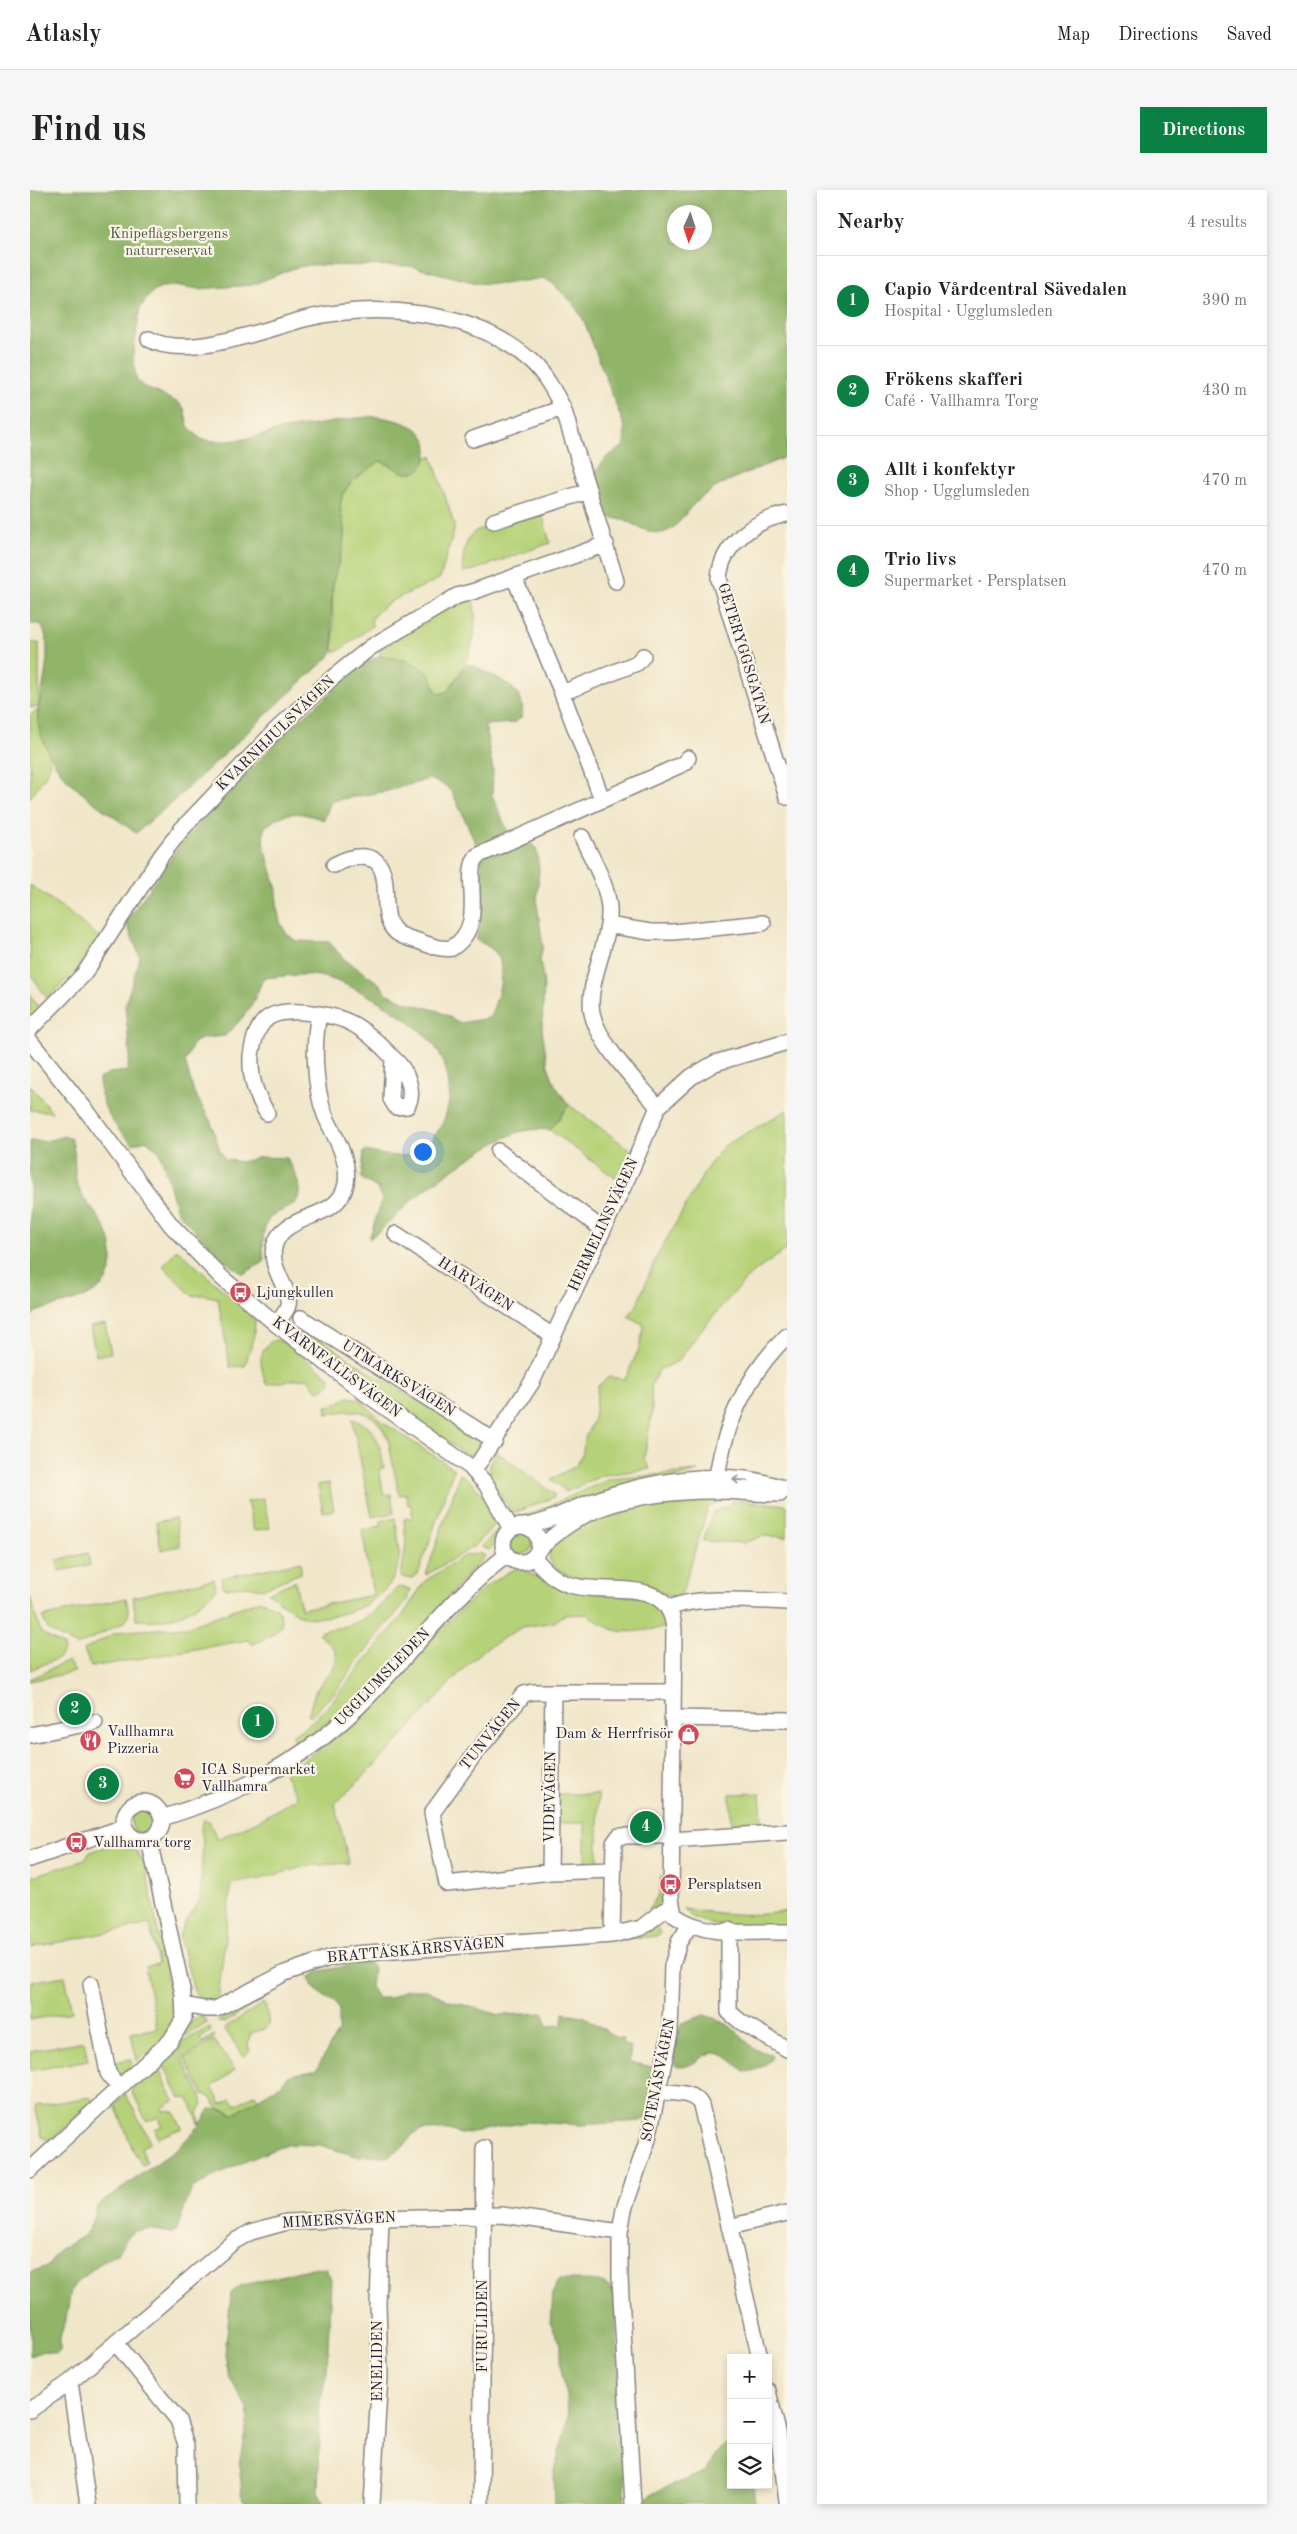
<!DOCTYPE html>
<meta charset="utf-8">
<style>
:root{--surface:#fff;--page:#f6f6f6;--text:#222;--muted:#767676;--line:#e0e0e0;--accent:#0b8043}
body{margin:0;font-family:"Old Standard TT",serif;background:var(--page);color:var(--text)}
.controls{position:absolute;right:15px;bottom:15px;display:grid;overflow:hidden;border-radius:0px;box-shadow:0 2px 8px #0003}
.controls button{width:45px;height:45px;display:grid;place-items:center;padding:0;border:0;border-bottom:1px solid var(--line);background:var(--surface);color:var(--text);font:25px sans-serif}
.compass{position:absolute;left:637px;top:15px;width:45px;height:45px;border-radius:50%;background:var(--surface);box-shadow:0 2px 8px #0003;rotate:183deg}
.you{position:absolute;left:392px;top:961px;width:18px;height:18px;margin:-12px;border:4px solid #fff;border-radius:50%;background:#1a73e8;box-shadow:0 0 0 8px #1a73e833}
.badge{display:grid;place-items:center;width:32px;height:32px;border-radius:50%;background:var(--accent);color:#fff;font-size:16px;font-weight:700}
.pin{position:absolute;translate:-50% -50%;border:2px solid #fff;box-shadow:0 1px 5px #0006}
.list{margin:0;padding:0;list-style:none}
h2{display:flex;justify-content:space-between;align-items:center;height:65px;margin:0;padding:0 20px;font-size:21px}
h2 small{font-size:16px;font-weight:400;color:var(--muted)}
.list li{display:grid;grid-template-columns:32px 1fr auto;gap:15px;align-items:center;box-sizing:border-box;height:90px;padding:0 20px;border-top:1px solid var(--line)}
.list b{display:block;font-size:19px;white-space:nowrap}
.list p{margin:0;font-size:16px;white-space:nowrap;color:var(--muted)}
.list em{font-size:16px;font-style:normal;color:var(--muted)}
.icon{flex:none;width:28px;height:28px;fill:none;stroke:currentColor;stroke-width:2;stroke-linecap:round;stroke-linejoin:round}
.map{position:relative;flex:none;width:757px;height:2314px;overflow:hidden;border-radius:0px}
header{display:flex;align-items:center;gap:30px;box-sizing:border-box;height:70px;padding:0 25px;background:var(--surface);border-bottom:1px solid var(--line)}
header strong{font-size:24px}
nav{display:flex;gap:28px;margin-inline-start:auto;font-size:18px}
.intro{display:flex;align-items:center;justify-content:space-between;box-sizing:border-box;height:120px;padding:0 30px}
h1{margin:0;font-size:35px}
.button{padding:12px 22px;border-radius:0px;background:var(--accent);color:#fff;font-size:18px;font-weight:700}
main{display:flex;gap:30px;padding:0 30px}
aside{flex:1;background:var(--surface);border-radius:0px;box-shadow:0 2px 8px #0003}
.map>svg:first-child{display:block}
</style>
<header>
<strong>Atlasly</strong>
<nav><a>Map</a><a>Directions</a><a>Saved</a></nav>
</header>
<div class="intro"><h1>Find us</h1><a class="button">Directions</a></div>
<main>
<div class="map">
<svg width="757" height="2314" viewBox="0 0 757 2314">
<rect width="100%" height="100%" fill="#fcf5e5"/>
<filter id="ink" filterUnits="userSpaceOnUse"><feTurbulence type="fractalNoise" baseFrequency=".02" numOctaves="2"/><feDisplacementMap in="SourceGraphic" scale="10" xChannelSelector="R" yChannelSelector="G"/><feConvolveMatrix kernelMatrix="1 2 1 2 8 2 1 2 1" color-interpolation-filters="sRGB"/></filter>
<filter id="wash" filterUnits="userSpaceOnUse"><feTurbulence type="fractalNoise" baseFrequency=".0096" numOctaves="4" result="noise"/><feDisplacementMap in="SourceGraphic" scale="20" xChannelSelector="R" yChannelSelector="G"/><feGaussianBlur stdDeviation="1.12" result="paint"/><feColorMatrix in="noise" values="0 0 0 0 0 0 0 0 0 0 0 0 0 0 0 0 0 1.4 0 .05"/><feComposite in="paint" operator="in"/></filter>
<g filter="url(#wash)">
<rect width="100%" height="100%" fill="#f0e6c9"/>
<path fill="#b6d278" stroke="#6c7a5a" d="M402,266L424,334V341L410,388C392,400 348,410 341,432L342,436L310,460L303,462C305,439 301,417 303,393C305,377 313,364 314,345C315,330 306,319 313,304C321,288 336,282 350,271L362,277L395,272L396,267Z
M511,320L520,353L444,380L433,382C431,369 435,349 445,341Z
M443,409C450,446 439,472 417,502L409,504L405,501L404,494L350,466V459L409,423Z
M0,453H9V517H0Z
M8,520C8,538 25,567 18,581C13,590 6,599 0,608V525Z
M0,695L33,718L70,748L43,784L17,808L0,783Z
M0,804L11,822L0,830Z
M0,895L22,922L0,920Z
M539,915L602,961L588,990L520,940Z
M757,920V1059L720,1085L671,1140L648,1171L629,1180L621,1195L622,1224L614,1268L620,1279L573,1285L536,1302L521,1289L546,1276L553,1262L554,1250L564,1229L568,1196L579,1187L595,1189L609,1159L614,1135L598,1126L606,1117L626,1068L677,978L694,956Z
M147,1059L225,1129L224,1145L215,1176L200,1177L188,1108L173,1105L162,1106L133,1076Z
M75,1134L81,1163L66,1166L60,1137Z
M273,1137L324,1172L451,1248L453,1255L449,1265H437L342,1201L270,1143Z
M245,1150L252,1151L300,1187L301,1193L290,1201L285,1199L278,1188L236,1194C231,1177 225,1159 245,1150Z
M318,1207L330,1209L352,1232L424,1279L389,1382L381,1389L371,1387L376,1353L374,1329L383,1328L381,1315H378L376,1304L369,1305L358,1248C342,1217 327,1219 297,1224L296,1216H302Z
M322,1229C347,1236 350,1255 354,1278L349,1279L354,1305L361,1304L364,1323L342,1327Z
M467,1262L524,1304V1307L484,1323C472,1310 447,1277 467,1262Z
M668,1281L507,1330L489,1329L580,1289Z
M430,1284C447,1294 462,1315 465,1334L443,1357L396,1385Z
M299,1293L304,1320L293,1322L288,1295Z
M233,1308L240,1338L224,1341L217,1312Z
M669,1308H695L678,1318L652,1403L648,1407C634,1407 623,1395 609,1394C585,1391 559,1392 537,1385C529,1382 520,1374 519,1366C518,1358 525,1354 531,1349C569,1319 623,1314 669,1308Z
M703,1310L757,1315V1347L733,1346L714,1353L673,1351L683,1322L698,1316Z
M145,1328L150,1356L131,1360L126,1332Z
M365,1328C370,1356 375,1383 351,1403C339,1414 328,1420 311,1424C298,1426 285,1430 273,1426C261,1423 249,1409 238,1403L265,1391L271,1419L343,1405L332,1340L351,1336V1331Z
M468,1340L465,1353L459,1360L451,1357Z
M480 1354a11 11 0 1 1 22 0a11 11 0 1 1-22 0Z
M58,1363L60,1375L29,1381L27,1370Z
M450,1363L455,1366L418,1406L349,1489L305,1528L266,1552L262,1546L279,1534L298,1516L373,1425L395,1391L434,1366Z
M271,1372V1383L232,1399L217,1396L194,1398L191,1388Z
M485,1379H491L534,1400L610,1407L624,1412L637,1427L633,1438C595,1442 590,1448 557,1424L534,1425L524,1432L492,1437L455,1459L433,1479L355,1565L305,1614L319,1673L277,1676L230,1689L201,1694L188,1810L179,1812L171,1809L164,1801L149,1746L154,1734L170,1710L173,1652L171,1638L174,1630L179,1631L187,1649L228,1631L268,1607L254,1584C287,1561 318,1538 347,1510C387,1471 435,1402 485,1379Z
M184,1389L186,1400C160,1424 140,1433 106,1430L103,1407Z
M368,1397L380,1399L377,1410L328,1470L307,1500L280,1527L278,1525C282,1516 282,1507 287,1499C296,1485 317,1472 300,1454C296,1450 292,1448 288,1443C298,1438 308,1439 319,1435C338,1429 355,1412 368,1397Z
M0,1407L11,1443L34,1456V1460L29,1468L0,1480Z
M96,1408L99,1424L96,1431L47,1456L19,1441L12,1427Z
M230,1410L249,1420L252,1435C244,1445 234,1451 222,1454L218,1450L61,1477L54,1460L83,1444L96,1441L157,1437Z
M38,1471L45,1482L0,1491V1489Z
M730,1603L732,1632L701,1633L700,1604Z
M527,1604H568V1670L562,1676L555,1675V1633H527Z
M101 1632a12 12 0 1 1 24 0a12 12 0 1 1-24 0Z
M84,1654L106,1661L115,1674L143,1819C143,1847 127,1855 107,1871L101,1843L127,1838L115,1777L128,1774L120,1734L0,1758V1687L55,1670L60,1662Z
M631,1686C640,1696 629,1715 620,1724L619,1719L630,1702Z
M653,1719C687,1723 723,1728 757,1721V1736C730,1735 670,1742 653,1719Z
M624,1734L630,1742L628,1746L593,1749Z
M35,1786L42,1822L0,1830V1792Z
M237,1802L238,1805L195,1833L187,1832Z
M235,1812L239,1834L235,1839L221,1843L218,1855L220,1861L214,1867L194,1838Z
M168,1827H173L177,1833L150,1850L160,1833Z
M179,1837L181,1841L170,1849L173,1852L184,1845L185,1847L152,1869L171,1905L173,1915C167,1921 168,1926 171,1933L169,1934L159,1909L149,1907L131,1869L148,1855Z
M184,1850L205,1880L182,1897L191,1914L201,1909L206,1915L225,1904L228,1909L203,1925L199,1921L187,1918L180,1907L173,1904L155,1869Z
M54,1851L58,1870L0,1881V1861Z
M101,1869L102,1874L94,1883L87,1885L80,1873Z
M125,1876L128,1877L144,1911L132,1918L134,1922L138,1920L144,1922L152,1938L128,1948L125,1939L133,1936L128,1927L117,1932L101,1899Z
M95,1903L119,1948V1953L111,1958L117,1973L112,1975L104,1962L85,1915Z
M60,1907L63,1911L24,1948L20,1951L12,1946L5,1916Z"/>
<path fill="#90b468" stroke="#596b52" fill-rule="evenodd" d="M0,0H757V266C727,280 689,290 665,313C654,323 647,341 631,343C620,344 608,336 598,332C592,329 586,329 580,327C566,320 565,295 566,281L577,267L594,256L595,238L554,131L543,113L522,93L514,88L473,94L447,93L380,76L280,75L264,78L222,95L169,99L151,96L131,97L123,101L110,118L103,165L106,189L114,197L149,213L154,218L158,236L171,249C197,255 221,248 246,241C265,236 284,236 303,232C318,230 332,226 348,227C359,228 379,233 388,240C402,250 400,280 381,283C368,285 361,272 350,271C336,282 321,288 313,304C306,319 315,330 314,345C314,362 307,374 304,389C301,402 302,415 301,428C301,442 307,456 298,468C233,525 173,588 106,643C79,622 36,598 21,567C14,555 5,534 8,520C12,499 25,452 10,434H0ZM644,22H674V52H644Z
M350,466C365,467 388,472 398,483C404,489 403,499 409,504L417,502L437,474C445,475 448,478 455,482C474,491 499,502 491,528L483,533L455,535L463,581L462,605L484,656L499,652L506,658L509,678L507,714L513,756L510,769L514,795L512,840L518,876L525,895L539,915L520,940C508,939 498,939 486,943C458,954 412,986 388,1005C371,1019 359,1035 339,1049L352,1010L348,999L331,988L334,961C350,964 371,969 387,963C391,962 395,956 398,953C423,929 425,893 409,863C394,833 315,787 282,785C266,784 249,787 233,788C223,817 216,825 195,846L175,848L164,852L155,872L164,902L181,932L190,961L195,969L210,972L232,967L257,968C264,980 277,1004 263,1015C255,1021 245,1021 239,1029C231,1040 233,1059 234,1072L213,1084L188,1066L147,1021L130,962L116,950L103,954C83,936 70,916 69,889L79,883L97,881L100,866L95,816L110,767L96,732L153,651L259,539L337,472ZM399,589L415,595L423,604L448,658L452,672V721L446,750C454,754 463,758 468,766C476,783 467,812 459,828L430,833L409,821L379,813L356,803L350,794L314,769L299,752L266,751L256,743L250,732L247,717V700L233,652L234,638C257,619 267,621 294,630L301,611L357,601Z
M34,946L41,949C48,967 41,984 50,1001C56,1014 68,1024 74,1036C86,1057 87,1091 61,1104C45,1112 24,1115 6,1122L0,1128V951H16Z
M330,1773H339L343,1776L341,1798L347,1808H360L376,1800H397L420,1811L470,1825L514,1823L517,1836L533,1835V1823L554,1826L585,1847L593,1849L592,1854L601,1857L599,1872L624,1877L625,1881L617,1928L610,1931L551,1935L497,1932L431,1944L419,1940H391L383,1944L373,1957L357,1967L326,1966L290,1955L257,1954L207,1975L162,1998L146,2041L141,2043L118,2039L104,2041L97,2047L89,2063L69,2074L45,2094L41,2100L36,2129L30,2147V2161L26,2164L13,2161L0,2166V2082L18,2076L30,2059L54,2046L60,2037L66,2017L148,1958L171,1934L180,1919L195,1920L203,1924L252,1894C259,1880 272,1885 286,1880L309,1840V1821L306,1813C294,1806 281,1801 280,1787L291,1781Z
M674,1825L693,1831L712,1846L724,1859L740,1864L742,1867C737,1876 726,1881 716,1882C706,1876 698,1864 686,1863C671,1862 663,1881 646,1876C640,1869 646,1841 652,1834C657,1830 667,1828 674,1825Z
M282,2078L296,2079L301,2089L297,2182L288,2222L290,2249L288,2302L294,2314H216L212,2304L209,2274L218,2228L217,2218L199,2187L195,2165L201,2103L210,2096Z
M530,2090C547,2091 577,2086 584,2104L596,2285L594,2314H525L524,2280L538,2231L537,2205L531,2186V2154L521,2134L523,2103L527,2092Z
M701,2252V2295H724L726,2314H610L621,2304L677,2281C684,2268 686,2258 701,2252Z"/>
</g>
<g filter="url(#ink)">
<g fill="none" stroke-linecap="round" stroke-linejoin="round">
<defs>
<path id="minor" d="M119,149C155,171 236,139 274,129C346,112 443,119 501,171C515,184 524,201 533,218L586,391
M443,249L533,218
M757,324C725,330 691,354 689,389L757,607
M464,331L559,301
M484,387L532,503L572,609
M532,503L607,473L613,466
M552,647C562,669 577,693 579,718C581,751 556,793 562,823C569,855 607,892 628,917
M304,675C317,668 333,663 346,671C364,689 347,725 366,742C372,747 381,749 388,751C399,755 410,760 422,758C459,734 431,687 447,666L655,573L658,568
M578,735L620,742H643L733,733
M0,839L54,784L131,666L151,640L246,540L301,489L341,457L427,406L445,401L576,354
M0,851L59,924L141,1035L191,1087L246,1134L335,1203L439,1276L456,1294L481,1339
M237,923C225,903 220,889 221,866C223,852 227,833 241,826C259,817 305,824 323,834C339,843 351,855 363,868L361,909L366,917L377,916C386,901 376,879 363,868
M468,961L572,1039
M366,1044L523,1146
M271,1128L465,1251
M246,1134C250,1128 257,1121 258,1115C262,1101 239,1080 244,1057C253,1020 310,1033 316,993C320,969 304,946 295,925C284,896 283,854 289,824
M444,1280L502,1192L602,978L628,917L661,887L685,873L757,852
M686,1297C691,1241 716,1185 757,1146
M473 1354a18 18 0 1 1 36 0a18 18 0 1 1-36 0Z
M494,1336C517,1333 537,1321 558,1313C615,1291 699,1275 757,1300
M509,1359C523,1346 537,1334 555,1325C593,1306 643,1301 685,1301C707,1301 728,1304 750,1304
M503,1367C514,1379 524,1390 540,1395C576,1406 640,1384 644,1439L641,1709L644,1725C675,1748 720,1741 757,1742
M639,1419C661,1405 729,1411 757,1412
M642,1528L757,1530
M0,1545L65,1532
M94 1631a19 19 0 1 1 38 0a19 19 0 1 1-38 0Z
M132,1628C204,1606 274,1570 328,1517C379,1467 420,1408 477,1365
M641,1650L757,1642
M0,1669L94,1637
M583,1680L520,1682L417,1694L402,1623L444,1565L494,1504L503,1502H643
M520,1682L523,1502
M699,1740V1822L711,1832L757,1859
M582,1745L584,1653L589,1646H641
M61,1794L78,1883L89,1898
M155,1815L174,1819H186L255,1783L299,1768L324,1764L582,1745L611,1738L633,1721L641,1718
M629,1902C642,1903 664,1901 671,1915L730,2168
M0,1980L141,1850L154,1828L153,1804L119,1650
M699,2037L757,2023
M86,2153L148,2230L156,2255L157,2314
M40,2192L58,2314
M738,2201L748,2242L757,2311
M0,2220L40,2192L203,2052L221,2042L257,2032L351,2028L472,2025L590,2042
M342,2314L350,2186L348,2114L351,2028
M451,2314L454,1958
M603,2314L590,2088V2042L594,2019L618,1949L640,1842L642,1776L649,1752L660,1735"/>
</defs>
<use href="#minor" stroke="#898482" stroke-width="18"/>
<use href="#minor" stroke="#fff" stroke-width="15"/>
</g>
<defs><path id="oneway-shaft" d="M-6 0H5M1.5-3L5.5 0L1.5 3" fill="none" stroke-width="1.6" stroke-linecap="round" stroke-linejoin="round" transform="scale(1.25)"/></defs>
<use stroke="#9c9ca7" href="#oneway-shaft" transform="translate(710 1290) rotate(-173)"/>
</g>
<defs>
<symbol id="bus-disc" viewBox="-11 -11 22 22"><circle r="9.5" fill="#d1495b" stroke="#fcf5e5"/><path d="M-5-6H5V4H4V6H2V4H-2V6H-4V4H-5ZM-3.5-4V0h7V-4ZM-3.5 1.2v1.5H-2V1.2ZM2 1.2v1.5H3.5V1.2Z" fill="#fff"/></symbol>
<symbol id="shop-disc" viewBox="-11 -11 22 22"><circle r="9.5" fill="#d1495b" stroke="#fcf5e5"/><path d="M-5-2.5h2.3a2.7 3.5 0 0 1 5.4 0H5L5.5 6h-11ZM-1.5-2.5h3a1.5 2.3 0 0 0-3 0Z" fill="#fff"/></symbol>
<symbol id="restaurant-disc" viewBox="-11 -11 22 22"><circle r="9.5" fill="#d1495b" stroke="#fcf5e5"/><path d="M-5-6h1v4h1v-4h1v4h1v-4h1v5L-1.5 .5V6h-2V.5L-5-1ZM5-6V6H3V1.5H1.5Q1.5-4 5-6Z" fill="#fff"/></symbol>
<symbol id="supermarket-disc" viewBox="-11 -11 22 22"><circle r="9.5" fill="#d1495b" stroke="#fcf5e5"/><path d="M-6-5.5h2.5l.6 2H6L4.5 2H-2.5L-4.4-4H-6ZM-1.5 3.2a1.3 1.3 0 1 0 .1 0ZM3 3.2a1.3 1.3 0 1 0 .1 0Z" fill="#fff"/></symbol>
</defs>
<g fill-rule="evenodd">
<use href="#bus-disc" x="198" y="1090" width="25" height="25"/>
<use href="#shop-disc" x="646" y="1532" width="25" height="25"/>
<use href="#restaurant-disc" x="48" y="1538" width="25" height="25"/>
<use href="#supermarket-disc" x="142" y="1576" width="25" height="25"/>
<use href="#bus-disc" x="34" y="1640" width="25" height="25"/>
<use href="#bus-disc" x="628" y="1682" width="25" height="25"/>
</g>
<g text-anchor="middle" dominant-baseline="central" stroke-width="4.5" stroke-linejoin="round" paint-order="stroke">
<g font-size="15" fill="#4e574d" stroke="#fcf5e5">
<text x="139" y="44">Knipeflågsbergens<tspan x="139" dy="17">naturreservat</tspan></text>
</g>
<g font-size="15" fill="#22223b" stroke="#fcf5e5">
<text transform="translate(713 464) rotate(73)">GETERYGGSGATAN</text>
<text transform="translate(246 544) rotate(-44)">KVARNHJULSVÄGEN</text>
<text transform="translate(574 1035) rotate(-65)">HERMELINSVÄGEN</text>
<text transform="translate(445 1095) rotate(33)">HARVÄGEN</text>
<text transform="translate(306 1178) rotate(37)">KVARNFALLSVÄGEN</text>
<text transform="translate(368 1189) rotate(32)">UTMARKSVÄGEN</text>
<text transform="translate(353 1488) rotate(-46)">UGGLUMSLEDEN</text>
<text transform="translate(461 1545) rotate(-51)">TUNVÄGEN</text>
<text transform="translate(521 1607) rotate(-89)">VIDEVÄGEN</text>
<text transform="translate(386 1761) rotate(-5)">BRATTÅSKÄRRSVÄGEN</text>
<text transform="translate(629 1890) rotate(-79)">SOTENÄSVÄGEN</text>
<text transform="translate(309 2031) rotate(-3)">MIMERSVÄGEN</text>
<text transform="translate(453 2136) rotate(-90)">FURULIDEN</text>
<text transform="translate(348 2171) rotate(-90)">ENELIDEN</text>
</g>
<g font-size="15" fill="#22223b" stroke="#fcf5e5" text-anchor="start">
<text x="226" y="1103">Ljungkullen</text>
<text x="77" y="1542">Vallhamra<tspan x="77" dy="17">Pizzeria</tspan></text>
<text x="643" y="1544" text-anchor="end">Dam &amp; Herrfrisör</text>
<text x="171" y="1580">ICA Supermarket<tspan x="171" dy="17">Vallhamra</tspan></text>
<text x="63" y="1653">Vallhamra torg</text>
<text x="657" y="1695">Persplatsen</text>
</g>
</g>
</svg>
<div class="controls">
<button>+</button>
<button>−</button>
<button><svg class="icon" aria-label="layers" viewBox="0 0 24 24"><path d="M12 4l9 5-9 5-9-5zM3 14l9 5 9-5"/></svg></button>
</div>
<svg class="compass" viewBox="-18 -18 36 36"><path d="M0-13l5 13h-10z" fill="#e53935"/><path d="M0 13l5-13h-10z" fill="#767676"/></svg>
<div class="you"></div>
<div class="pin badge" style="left:228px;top:1532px">1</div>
<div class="pin badge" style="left:45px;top:1519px">2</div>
<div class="pin badge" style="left:73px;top:1594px">3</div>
<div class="pin badge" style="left:616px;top:1637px">4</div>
</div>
<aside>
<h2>Nearby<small>4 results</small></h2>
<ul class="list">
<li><span class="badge">1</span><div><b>Capio Vårdcentral Sävedalen</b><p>Hospital · Ugglumsleden</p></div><em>390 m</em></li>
<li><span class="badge">2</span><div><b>Frökens skafferi</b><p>Café · Vallhamra Torg</p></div><em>430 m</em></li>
<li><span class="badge">3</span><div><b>Allt i konfektyr</b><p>Shop · Ugglumsleden</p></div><em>470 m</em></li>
<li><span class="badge">4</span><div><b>Trio livs</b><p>Supermarket · Persplatsen</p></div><em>470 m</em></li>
</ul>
</aside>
</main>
